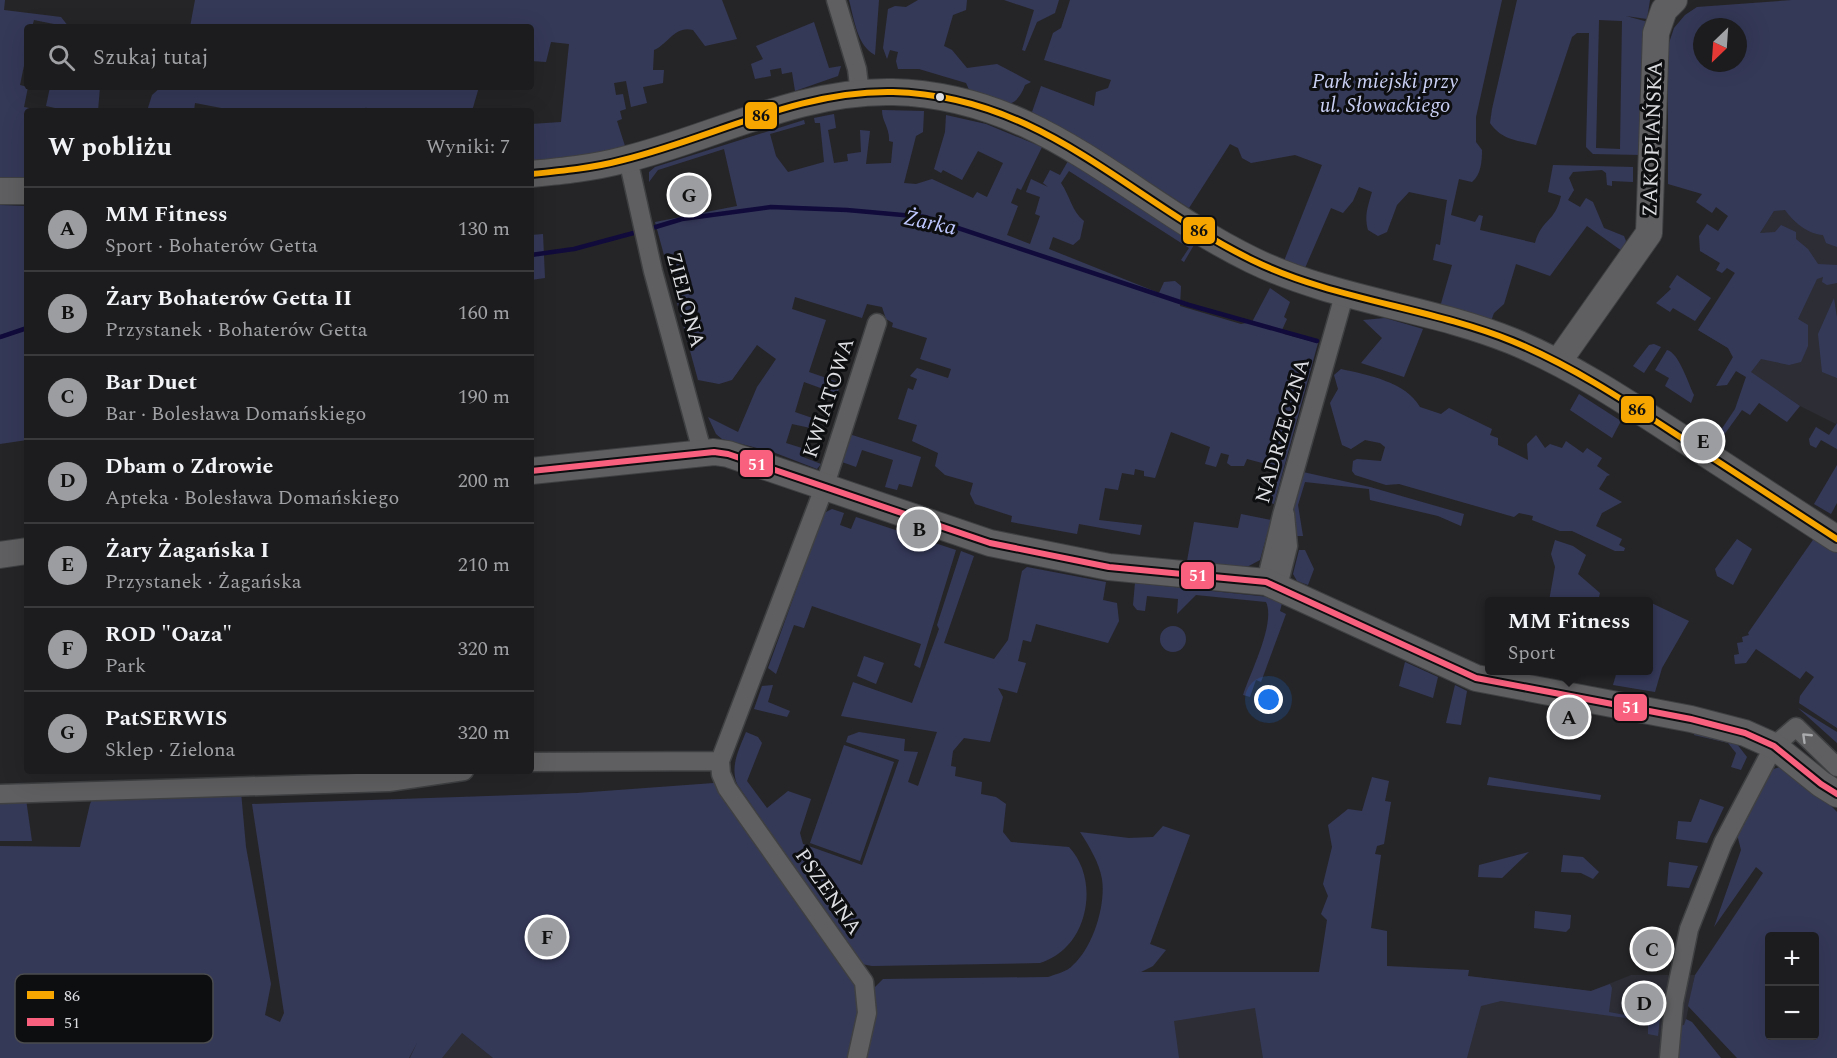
<!DOCTYPE html>
<html lang="pl">
<meta charset="utf-8">
<style>
:root{--surface:#1c1c1e;--page:#252527;--text:#f1f3f6;--muted:#a0a1a4;--line:#3a3a3c;--accent:#9c9da0}
body{margin:0;font-family:Spectral,serif;background:var(--page);color:var(--text)}
.controls{position:absolute;right:18px;bottom:18px;display:grid;overflow:hidden;border-radius:6px;box-shadow:0 6px 24px #0002}
.controls button{width:54px;height:54px;display:grid;place-items:center;padding:0;border:0;border-bottom:2px solid var(--line);background:var(--surface);color:var(--text);font:30px sans-serif}
.compass{position:absolute;left:1693px;top:18px;width:54px;height:54px;border-radius:50%;background:var(--surface);box-shadow:0 6px 24px #0002;rotate:205deg}
.you{position:absolute;left:1269px;top:700px;width:21px;height:21px;margin:-15px;border:4px solid #fff;border-radius:50%;background:#1a73e8;box-shadow:0 0 0 9px #1a73e833}
.badge{display:grid;place-items:center;width:39px;height:39px;border-radius:50%;background:var(--accent);color:#111;font-size:20px;font-weight:700}
.pin{position:absolute;translate:-50% -50%;border:3px solid #fff;box-shadow:0 2px 6px #0006}
.popup{position:absolute;left:1485px;top:597px;width:168px;height:78px;box-sizing:border-box;display:grid;place-content:center;border-radius:6px;background:var(--surface);filter:drop-shadow(0 2px 4px #0005);font-size:20px;white-space:nowrap;color:var(--muted)}
.popup b{font-size:22px;color:var(--text)}
.popup::after{content:'';position:absolute;left:50%;top:100%;margin-left:-12px;border:12px solid transparent;border-top-color:var(--surface)}
.list{margin:0;padding:0;list-style:none}
h2{display:flex;justify-content:space-between;align-items:center;height:78px;margin:0;padding:0 24px;font-size:26px}
h2 small{font-size:20px;font-weight:400;color:var(--muted)}
.list li{display:grid;grid-template-columns:39px 1fr auto;gap:18px;align-items:center;box-sizing:border-box;height:84px;padding:0 24px;border-top:2px solid var(--line)}
.list b{display:block;font-size:22px;white-space:nowrap}
.list p{margin:0;font-size:20px;white-space:nowrap;color:var(--muted)}
.list em{font-size:20px;font-style:normal;color:var(--muted)}
.icon{flex:none;width:33px;height:33px;fill:none;stroke:currentColor;stroke-width:2;stroke-linecap:round;stroke-linejoin:round}
.map{position:relative;flex:none;width:1837px;height:1058px;overflow:hidden}
.search{position:absolute;background:var(--surface);box-shadow:0 6px 24px #0002;left:24px;top:24px;width:510px;height:66px;display:flex;align-items:center;gap:15px;box-sizing:border-box;padding:0 21px;border-radius:6px;color:var(--muted);font-size:22px}
.panel{position:absolute;background:var(--surface);box-shadow:0 6px 24px #0002;left:24px;top:108px;width:510px;height:666px;border-radius:6px}
.map>svg:first-child{display:block}
</style>
<div class="map">
<svg width="1837" height="1058" viewBox="0 0 1837 1058">
<rect width="100%" height="100%" fill="#252528"/>
<path fill="#2c2d35" d="M1837,204V423L1836,424L1800,406L1750,372L1733,358L1728,348L1698,330L1774,211Z
M1139,973L1468,976L1591,991L1631,975H1695L1685,1025L1715,1058H1104Z
M434,1010L493,1058H409Z"/>
<path fill="#353958" fill-rule="evenodd" d="M0,0H5L4,10L61,17L69,27L34,20L32,27H27V51L20,85L28,87L24,107L44,111H27V178L0,179Z
M195,0H722L737,39L705,46L693,30C675,25 668,44 654,50L653,70H664L663,83L643,87L647,103L631,107L626,81L614,83L616,95L623,94L626,109L620,111L622,119L617,121L625,146L607,152L531,165V124L561,122L569,44L551,42L546,62L531,61V27H190Z
M849,0H879L875,55C857,46 854,18 849,0Z
M918,0H967L966,10L953,15L944,46L952,50L967,68L997,64L1031,82L1025,85C1014,115 996,104 972,96L966,83L919,69H898L896,61L898,52L890,50L887,59L883,48L888,9L895,6L906,7Z
M1004,0H1059L1055,13L1037,22L1025,51L1022,50L1034,10Z
M1070,0H1502L1476,117V142L1482,150C1482,161 1481,175 1472,182L1459,179L1451,215L1475,222L1479,215L1483,216L1480,230L1535,243C1542,218 1555,223 1561,196L1548,192L1553,165L1633,167V182L1612,181V186L1607,185L1606,173L1602,170L1573,172L1569,178L1574,190L1568,200L1580,207L1586,198L1593,202L1604,228L1624,236L1626,241L1622,251L1587,226L1550,276L1516,264L1504,304L1494,313L1491,321L1440,307L1452,265L1433,260L1436,244L1440,245L1447,200L1409,192L1397,205L1387,232L1378,236L1368,230C1364,216 1368,206 1372,192L1359,187L1353,201L1343,213L1331,208L1305,268L1284,261L1322,165L1295,155L1251,163L1242,158L1238,148L1230,144L1189,208L1102,152L1032,112L1041,86L1094,106L1096,92L1108,88L1111,80L1044,60L1053,33L1061,28Z
M1517,0H1650L1647,19L1626,16L1648,22L1642,155L1593,154L1586,147L1589,33H1577L1572,37L1536,145C1516,140 1502,140 1490,123L1492,109ZM1599,20L1622,21L1620,149L1596,148Z
M1792,0H1837V247L1826,243L1823,235C1807,234 1793,221 1785,210L1774,211L1760,233L1775,232L1781,225L1796,232V239L1808,249L1818,264L1837,265V283L1827,285L1822,282L1823,277L1817,279L1798,319L1808,325V346L1801,362L1789,365L1761,359L1751,372L1800,406L1787,422L1759,403L1750,415L1742,410L1721,439L1717,436L1735,409L1746,377L1736,371L1727,385L1716,386L1733,357L1728,348L1698,330L1735,273L1727,268L1722,273L1716,270L1720,263L1700,251L1699,236L1707,224L1718,231L1728,216L1716,207L1712,213L1696,202L1702,194L1668,184V46L1674,28L1685,15L1697,7ZM1702,27H1738V63H1702Z
M814,22L829,68L841,66L838,76L795,91L792,72L782,74L781,68L770,70L771,76L755,79L751,64L763,59L756,46Z
M50,87H100L98,111H54L55,108L46,106Z
M161,87H479L472,111H367L366,107L365,111H237L195,103L194,111H147L152,95Z
M882,110L924,111L923,132L916,136L904,183L916,184L932,179L973,198L977,192L987,197L1003,163L978,151L962,180L943,170L941,173L934,169L945,132L946,115L986,124L1042,147L1021,190L1017,188L1011,203L1018,206L1007,235L1030,244L1040,216L1035,214L1040,197L1026,192L1031,179L1048,187L1043,183L1050,170L1060,175L1068,161L1194,241V245L1184,262L1181,260L1189,248L1069,171L1061,183C1070,196 1072,212 1084,221L1080,239L1073,245L1053,237L1049,249L1159,293L1164,282L1175,281L1181,286L1180,306L1241,324L1252,322L1270,288L1290,302L1284,317L1287,319L1282,330L1284,334L1318,343L1274,504L1264,501L1274,466L1247,459L1244,466H1231L1227,463L1229,455L1221,453L1216,467L1205,464L1210,447L1171,432L1155,478L1144,476V471L1135,469L1134,475L1122,473L1118,490L1105,488L1099,520L1142,525L1140,535L1079,524L1077,534L1011,522L1012,516L975,504L970,494L973,483L945,475L935,466L938,453L912,441L917,425L898,419L908,388L913,390L917,379L910,376L917,368L948,378L951,369L920,359L927,338L892,327L893,323L886,319L882,307L867,304L862,318L795,297L792,309L826,320L809,372L841,383L837,394L804,382L795,412L818,420L815,429L792,424L786,443L805,449L803,457L821,464L817,469L773,452L722,439L716,434L708,417L738,432L757,387L776,359L757,345L732,380L719,384L698,380L655,222L737,206L724,149L658,170L649,182V172L655,167L804,120L805,124L770,134L776,156L788,172L824,162L820,123H815L814,118L834,114L836,128L828,130L834,163L848,161L847,154L861,152L860,130L870,131L866,164L891,163L893,142L889,141C890,128 882,122 882,110Z
M0,205L27,206V327L0,335Z
M543,234L545,278L531,280V235Z
M1677,275L1711,298L1695,321L1673,308L1670,312L1656,303L1671,289L1669,287Z
M1834,298L1837,318V378L1822,372L1818,334Z
M1385,318L1423,329L1404,377L1361,363L1382,338L1363,320Z
M27,330V440L0,444V338Z
M1654,344L1661,347L1644,373L1633,366L1649,345Z
M1667,350C1679,353 1688,383 1694,395L1691,403L1665,386L1669,378L1655,370Z
M1341,369C1368,375 1406,382 1420,407L1441,414L1449,408L1492,429L1490,435L1498,438V445L1528,460L1527,444L1536,435L1545,448L1550,444L1562,448L1566,441L1583,453L1587,448L1602,458L1597,466L1610,475L1607,476L1599,489L1622,502L1602,513L1596,526L1622,539L1619,545L1625,548L1624,551H1615L1572,531H1560L1532,520L1533,516L1519,513L1514,517L1399,484L1386,485L1355,475L1352,471L1353,461L1357,459L1381,461L1385,447L1380,443L1365,440L1351,449L1342,445L1330,403L1338,389L1334,375Z
M1579,394L1621,421L1612,438L1570,410Z
M1837,423V449L1821,440L1816,448L1810,445L1809,439L1816,427L1829,435Z
M849,434L921,457L912,487L899,484L897,490L885,487L893,460L862,450L856,467L842,462L840,459Z
M1837,465V503L1831,514L1814,504Z
M1303,472L1370,487L1464,514L1461,526L1438,516L1370,500L1369,489L1305,482L1298,505L1303,536H1294L1290,518Z
M832,509L844,513L840,525L851,529L856,517L956,550L920,668L914,665L921,644L812,606L804,628L794,625L776,674L768,668L824,513Z
M1241,514L1271,520L1260,560L1245,568L1187,561L1194,522L1238,528Z
M1815,537L1837,551V728L1799,703L1800,696L1814,677L1806,671L1800,679L1756,649L1746,663L1735,664L1734,655L1739,654L1737,643L1743,642L1742,637L1749,635L1748,633Z
M1737,539L1752,549L1733,585L1717,576L1715,569Z
M1555,540L1573,546L1586,555L1578,574L1600,593L1598,601H1549L1555,567L1551,554Z
M1299,550H1305L1314,569L1308,585L1297,581L1293,574Z
M961,551L974,556L944,643L994,659L1008,640L1022,571L1027,567L1106,582L1103,600L1117,603L1119,621L1108,643L1036,624L1031,642L1023,640L1018,661L1026,663L1017,693L998,688L1003,697L990,742L964,738L953,751L951,766L956,767L955,776L982,782L981,794L996,797L1006,804L1003,832L1011,842L1069,847C1101,881 1088,949 1040,963L872,966L862,964L737,784C730,766 739,749 746,732L758,737L762,743L747,781L767,808L788,791L811,799L800,833L803,844L862,865L899,760L846,742L848,736L859,732L905,739L904,751L918,752L908,782L918,786L937,732L841,716L853,682L912,703L939,629L937,625Z
M1135,583L1269,597L1282,603L1280,611L1286,614L1261,682L1256,680L1250,697L1243,695C1250,673 1276,623 1266,602L1196,595L1177,614L1178,599L1147,596L1145,611L1137,610L1133,605Z
M1639,597L1689,621L1662,668L1655,692L1613,685L1617,671L1648,670V602L1637,601Z
M1160 639a13 13 0 1 1 26 0a13 13 0 1 1-26 0Z
M864,656L884,663L876,684L857,676Z
M1405,662L1438,677L1433,698L1399,686Z
M773,685L768,702L790,711L787,717L754,709L762,686Z
M1455,685L1467,691L1461,725L1446,723Z
M1798,708L1837,732V743Z
M1695,731L1733,739L1747,757L1741,770L1731,767L1736,753L1728,743L1694,735Z
M844,745L894,762L860,861L810,843Z
M1786,765L1796,770L1837,812V1058H1737L1688,1006L1695,975L1763,873L1756,867L1714,927L1741,850L1737,834L1767,771ZM1770,936H1814V1036H1770Z
M1372,777L1389,781L1385,801L1391,802L1384,844L1377,846L1375,854L1381,855L1371,928L1387,931V966L1469,970L1468,976L1591,991L1610,984L1612,988L1609,1012L1647,1019L1648,1017L1660,1018L1658,1036L1648,1034V1021L1501,1001L1481,1006L1467,1058H1263L1255,1008L1174,1021L1179,1058H863L873,989L883,979L1048,977C1056,974 1067,972 1073,965C1093,947 1106,905 1102,879C1099,862 1089,846 1080,832L1129,838L1153,837L1163,826L1190,835L1150,944L1166,950L1153,966L1141,972H1319L1327,920L1321,914L1328,896L1323,884L1332,847L1328,825L1348,809L1362,811Z
M1489,777L1601,795L1600,800L1487,785Z
M714,783L855,986L860,1005L852,1058H493L462,1033L442,1058H410L417,1043L409,1058H0V846L80,847L90,804L96,791L241,792L246,847L271,984L265,1015L280,1022L284,1013L252,804L577,793Z
M0,798L26,799L32,841H0Z
M1700,799L1724,807L1707,843L1676,839L1678,821L1691,822Z
M1529,852L1502,878L1478,877L1479,865Z
M1563,855L1583,857L1599,872L1593,879L1581,873L1561,872Z
M1669,862L1698,866L1689,888L1667,886Z
M1535,911L1571,915L1570,928L1566,932L1534,928Z
M1686,1019L1692,1022L1721,1058H1677L1679,1026L1684,1025Z"/>
<g fill="none" stroke-linecap="round" stroke-linejoin="round">
<path stroke="#100b3b" stroke-width="4.5" d="M649,229L682,219L771,207L847,210L925,217L1189,305L1317,341
M531,255L574,249L641,231
M0,337L27,328"/>
<defs>
<path id="street" d="M836,0L857,69L860,94
M628,159L653,271L702,451
M1266,582L1282,515L1345,292
M1278,586L1288,546L1285,514
M531,762L720,761
M0,794L389,782L464,771
M857,1058L867,1013L864,982L727,788L721,774L720,761L824,488L877,323
M1669,1058L1674,1002L1689,929L1723,843L1774,746L1796,727L1837,767"/>
<path id="secondary" d="M531,174C562,171 593,168 623,160C713,138 798,90 893,92C1043,96 1127,199 1252,260C1334,300 1428,307 1512,341C1570,365 1622,399 1674,433C1728,468 1783,504 1837,539
M0,191H27
M1558,362L1649,233L1656,33L1664,10L1674,0
M531,471L714,452L728,454L990,543L1109,567L1266,582L1476,678L1691,719L1745,733L1774,746L1821,784L1837,794
M0,555L27,551"/>
</defs>
<use href="#street" stroke="#3f4042" stroke-width="21"/>
<use href="#secondary" stroke="#3f4042" stroke-width="28"/>
<use href="#street" stroke="#5f5f61" stroke-width="18"/>
<use href="#secondary" stroke="#5f5f61" stroke-width="26"/>
<defs>
<path id="bus-1" d="M531,174C562,171 593,168 623,160C713,138 798,90 893,92C1043,96 1127,199 1252,260C1334,300 1428,307 1512,341C1570,365 1622,399 1674,433C1728,468 1783,504 1837,539"/>
<path id="bus-2" d="M531,471L714,452L728,454L990,543L1109,567L1266,582L1476,678L1691,719L1745,733L1774,746L1821,784L1837,794"/>
</defs>
<use href="#bus-1" stroke="#0d0e10" stroke-width="10"/>
<use href="#bus-2" stroke="#0d0e10" stroke-width="10"/>
<use href="#bus-1" stroke="#f7a600" stroke-width="6"/>
<use href="#bus-2" stroke="#f8607d" stroke-width="6"/>
</g>
<defs><path id="oneway-chevron" d="M-2-3.5L2.5 0L-2 3.5" fill="none" stroke-width="1.6" stroke-linecap="round" stroke-linejoin="round" transform="scale(1.5)"/></defs>
<use stroke="#aaabad" href="#oneway-chevron" transform="translate(1806 737) rotate(-136)"/>
<circle fill="#dcdde0" stroke="#0d0e10" stroke-width="2" cx="940" cy="97" r="5"/>
<g text-anchor="middle" dominant-baseline="central" stroke-width="6" stroke-linejoin="round" paint-order="stroke">
<g font-size="21" font-style="italic" fill="#cad0f4" stroke="#0d0e10">
<text x="1385" y="82">Park miejski przy<tspan x="1385" dy="24">ul. Słowackiego</tspan></text>
</g>
<g font-size="21" fill="#dcdde0" stroke="#0d0e10">
<text transform="translate(1653 139) rotate(-88)">ZAKOPIAŃSKA</text>
<text transform="translate(685 300) rotate(75)">ZIELONA</text>
<text transform="translate(829 398) rotate(-72)">KWIATOWA</text>
<text transform="translate(1283 431) rotate(-74)">NADRZECZNA</text>
<text transform="translate(828 892) rotate(55)">PSZENNA</text>
</g>
<g font-size="22" font-style="italic" fill="#bfc8fe" stroke="#0d0e10">
<text transform="translate(930 223) rotate(12)">Żarka</text>
</g>
</g>
<rect x="15" y="974" width="198" height="69" rx="9" fill="#0d0e10" stroke="#4b4c4e" stroke-width="1.5"/>
<rect x="27" y="991" width="27" height="8" fill="#f7a600"/>
<rect x="27" y="1018" width="27" height="8" fill="#f8607d"/>
<g font-size="16" fill="#dcdde0">
<text x="64" y="1001">86</text>
<text x="64" y="1028">51</text>
</g>
<g stroke="#0d0e10" stroke-width="2">
<rect x="744" y="101" width="34" height="29" rx="6" fill="#f7a600"/>
<rect x="1182" y="216" width="34" height="29" rx="6" fill="#f7a600"/>
<rect x="1620" y="395" width="35" height="29" rx="6" fill="#f7a600"/>
<rect x="739" y="449" width="35" height="29" rx="6" fill="#f8607d"/>
<rect x="1180" y="561" width="35" height="29" rx="6" fill="#f8607d"/>
<rect x="1613" y="693" width="35" height="29" rx="6" fill="#f8607d"/>
</g>
<g font-size="16" text-anchor="middle" font-weight="bold" fill="#fff">
<text x="757" y="470">51</text>
<text x="1198" y="581">51</text>
<text x="1631" y="713">51</text>
</g>
<g font-size="16" text-anchor="middle" font-weight="bold" fill="#111">
<text x="761" y="121">86</text>
<text x="1199" y="236">86</text>
<text x="1637" y="415">86</text>
</g>
</svg>
<div class="controls">
<button>+</button>
<button>−</button>
</div>
<svg class="compass" viewBox="-18 -18 36 36"><path d="M0-13l5 13h-10z" fill="#e53935"/><path d="M0 13l5-13h-10z" fill="#a0a1a4"/></svg>
<div class="you"></div>
<div class="pin badge" style="left:1569px;top:717px">A</div>
<div class="popup"><b>MM Fitness</b>Sport</div>
<div class="pin badge" style="left:919px;top:529px">B</div>
<div class="pin badge" style="left:1652px;top:949px">C</div>
<div class="pin badge" style="left:1644px;top:1003px">D</div>
<div class="pin badge" style="left:1703px;top:441px">E</div>
<div class="pin badge" style="left:547px;top:937px">F</div>
<div class="pin badge" style="left:689px;top:195px">G</div>
<div class="search"><svg class="icon" aria-label="search" viewBox="0 0 24 24"><circle cx="10" cy="10" r="6"/><path d="M15 15l6 6"/></svg>Szukaj tutaj</div>
<section class="panel">
<h2>W pobliżu<small>Wyniki: 7</small></h2>
<ul class="list">
<li><span class="badge">A</span><div><b>MM Fitness</b><p>Sport · Bohaterów Getta</p></div><em>130 m</em></li>
<li><span class="badge">B</span><div><b>Żary Bohaterów Getta II</b><p>Przystanek · Bohaterów Getta</p></div><em>160 m</em></li>
<li><span class="badge">C</span><div><b>Bar Duet</b><p>Bar · Bolesława Domańskiego</p></div><em>190 m</em></li>
<li><span class="badge">D</span><div><b>Dbam o Zdrowie</b><p>Apteka · Bolesława Domańskiego</p></div><em>200 m</em></li>
<li><span class="badge">E</span><div><b>Żary Żagańska I</b><p>Przystanek · Żagańska</p></div><em>210 m</em></li>
<li><span class="badge">F</span><div><b>ROD &quot;Oaza&quot;</b><p>Park</p></div><em>320 m</em></li>
<li><span class="badge">G</span><div><b>PatSERWIS</b><p>Sklep · Zielona</p></div><em>320 m</em></li>
</ul>
</section>
</div>
